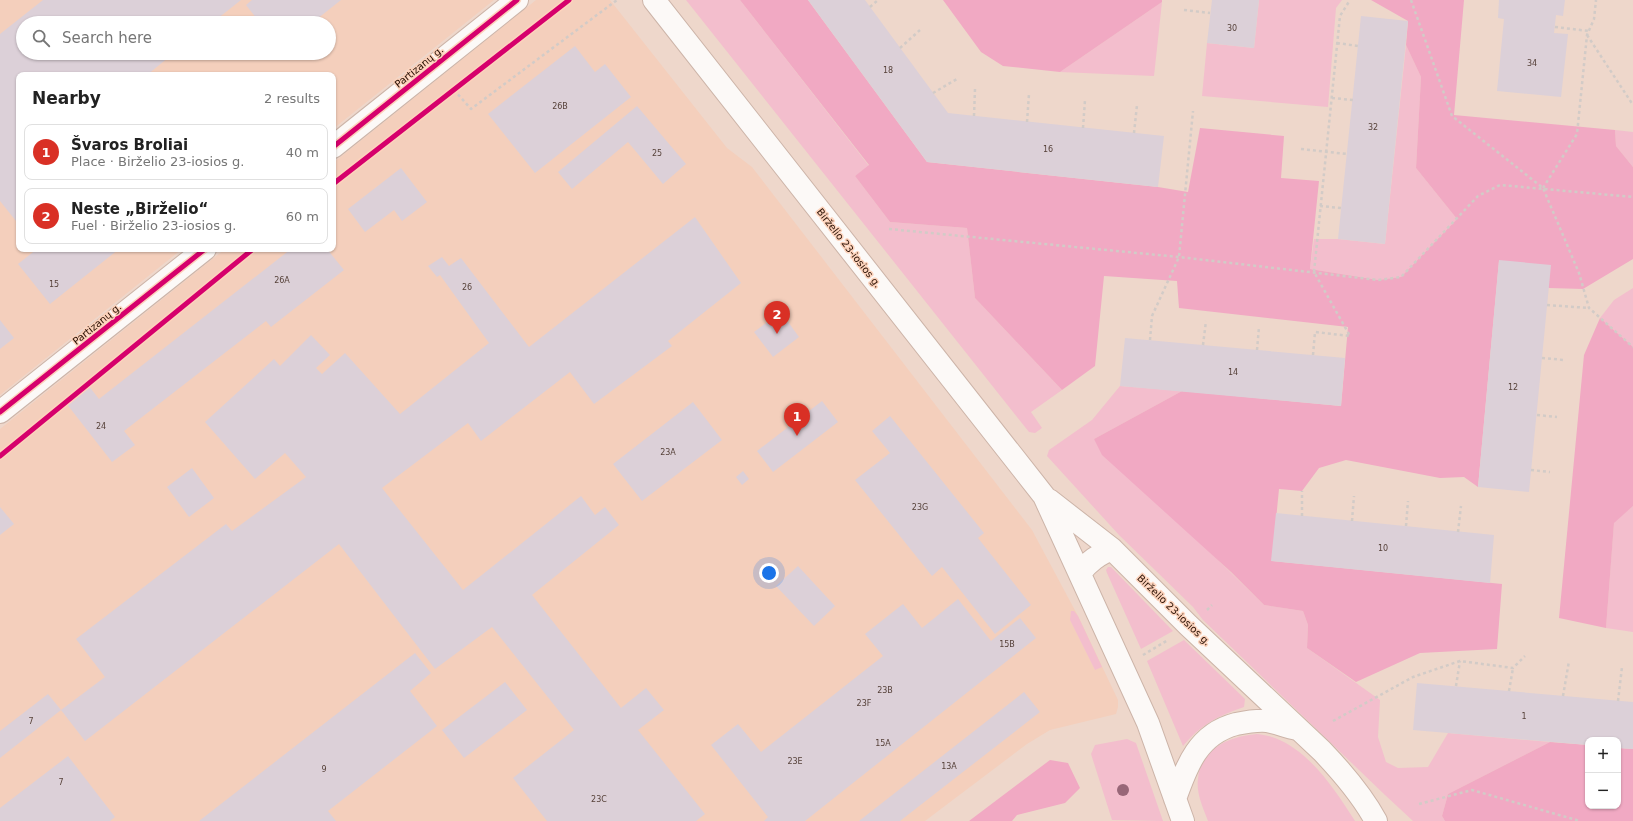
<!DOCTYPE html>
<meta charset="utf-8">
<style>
:root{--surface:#fff;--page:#f6f6f6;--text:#222;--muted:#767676;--line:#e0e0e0;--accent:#d93025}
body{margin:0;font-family:"DejaVu Sans",sans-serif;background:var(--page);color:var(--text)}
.controls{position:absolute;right:12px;bottom:12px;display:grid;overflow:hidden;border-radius:8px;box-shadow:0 1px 3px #0004}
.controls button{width:36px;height:36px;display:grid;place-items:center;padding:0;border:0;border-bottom:1px solid var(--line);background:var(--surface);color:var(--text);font:20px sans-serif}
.you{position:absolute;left:769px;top:573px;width:14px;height:14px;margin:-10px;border:3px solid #fff;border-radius:50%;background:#1a73e8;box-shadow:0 0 0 6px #1a73e833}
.badge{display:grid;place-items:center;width:26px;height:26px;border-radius:50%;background:var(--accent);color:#fff;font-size:13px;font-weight:700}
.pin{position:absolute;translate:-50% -33px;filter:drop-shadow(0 1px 2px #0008)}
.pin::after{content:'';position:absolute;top:21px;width:14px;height:12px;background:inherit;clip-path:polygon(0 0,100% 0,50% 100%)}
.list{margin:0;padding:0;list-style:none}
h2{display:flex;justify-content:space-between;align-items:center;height:52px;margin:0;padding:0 16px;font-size:17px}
h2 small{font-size:13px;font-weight:400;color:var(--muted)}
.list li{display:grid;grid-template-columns:26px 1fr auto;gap:12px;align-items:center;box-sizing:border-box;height:56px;margin:0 8px 8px;padding:0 8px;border:1px solid var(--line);border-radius:8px}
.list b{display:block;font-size:15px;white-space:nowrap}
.list p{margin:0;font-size:13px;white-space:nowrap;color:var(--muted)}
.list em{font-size:13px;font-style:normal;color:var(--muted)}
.icon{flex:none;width:22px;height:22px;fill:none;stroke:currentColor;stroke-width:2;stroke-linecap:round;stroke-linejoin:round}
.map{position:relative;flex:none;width:1633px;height:821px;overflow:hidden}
.search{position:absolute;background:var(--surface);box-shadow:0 1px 3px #0004;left:16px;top:16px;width:320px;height:44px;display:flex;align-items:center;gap:10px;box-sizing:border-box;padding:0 14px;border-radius:22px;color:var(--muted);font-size:15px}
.panel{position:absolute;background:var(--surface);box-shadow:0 1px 3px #0004;left:16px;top:72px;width:320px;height:180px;border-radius:8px}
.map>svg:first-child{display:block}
</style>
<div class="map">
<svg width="1633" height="821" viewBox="0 0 1633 821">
<rect width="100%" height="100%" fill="#eed7cb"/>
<path fill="#f4cfbc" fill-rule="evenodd" d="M0,0H494L333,129V75H19V249H182L0,395ZM23,23H329V53H23Z
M536,0H610L727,148L752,167L1032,530L1078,616L1118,700V707L1116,714L1050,730L1027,744L925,821H0V429L225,249H333V163Z"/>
<path fill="#f3becd" d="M686,0H740L869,166L855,176L890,222L967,228L975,298L1062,390L1031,412L1042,428L1035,433L1029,432Z
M1259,0H1342L1336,8L1328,107L1202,96L1207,43L1254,48Z
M1162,2L1154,76L1060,72Z
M1406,45L1421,77L1416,168L1457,219L1401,277L1378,280L1310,269L1314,239H1338L1385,244Z
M1615,130L1633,132V167L1616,146Z
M1633,288V347L1600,318L1614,300Z
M1120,386L1182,391L1094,439L1264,605L1303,611L1308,625L1307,648L1380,700L1378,737L1386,762L1398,768L1428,767L1448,733L1550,742L1448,794L1442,816L1445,821H1413L1385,795L1203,620L1193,607L1119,535L1047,456L1049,450L1092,420Z
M1633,506V632L1606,628L1614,522Z
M1108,567H1111L1173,631L1141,649L1107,573L1106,570Z
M1071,611H1074L1078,616L1102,667L1095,670L1070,620Z
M1184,640L1245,699L1244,707C1219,715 1199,726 1183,746L1147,661Z
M1257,734C1263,735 1270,736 1275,738C1311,752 1335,790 1355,821H1208C1203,808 1196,793 1198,779C1200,748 1231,736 1257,734Z
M1127,739L1136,743L1163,821L1112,820L1091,754L1095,745Z"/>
<path fill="#f1a9c3" d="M740,0H808L927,162L1158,187L1188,192L1200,128L1284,136L1281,178L1319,181L1310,269L1378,280L1401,277L1457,219L1416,168L1421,77L1406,45L1408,21L1371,0H1464L1454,115L1615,130L1616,146L1633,167V259L1583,289L1549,288L1499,261L1478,487L1464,477L1440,478L1346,460L1319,468L1302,491L1279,489L1272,561L1502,584L1497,649L1420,653L1356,682L1307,648L1308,625L1303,611L1264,605L1231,572L1102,455L1094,439L1182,391L1341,406L1348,327L1179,308L1177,281L1104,276L1095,366L1062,390L975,298L967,228L890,222L855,176L869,165Z
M943,0H1162V2L1060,72L1003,66L981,52Z
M1600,318L1633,347V506L1614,523L1606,628L1559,618L1584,355Z
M1550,742L1588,745V806H1618V748L1633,749V821H1445L1442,816L1448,794Z
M1050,760L1068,763L1080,788L1065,803L1017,815L1012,821H969Z"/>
<path fill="#dcd0d8" d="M43,0H241L212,23H23V53H174L147,75H19V219L16,221L0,201V34Z
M252,0H341L312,23H260L246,5Z
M808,0H865L948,113L1164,136L1158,187L927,162Z
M1212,0H1259L1254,48L1207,43Z
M1499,0H1565L1563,16L1556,15L1554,33L1568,34L1561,97L1497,91L1504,19L1498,18Z
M1361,16L1408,21L1385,244L1338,239Z
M575,46L595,72L605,64L631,97L535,173L488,114Z
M637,106L686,164L663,184L628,142L572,189L558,172Z
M401,168L427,202L402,221L394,210L365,232L348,209Z
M695,217L741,283L668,341L672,346L594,404L570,372L481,441L468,423L382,488L463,590L581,496L595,515L605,507L619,525L532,595L621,708L646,688L664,710L638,730L705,814L696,821H547L513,778L574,730L492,627L435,669L339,544L85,741L61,710L105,677L76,639L226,524L232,531L306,477L285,453L255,479L205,422L274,359L280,366L311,335L330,355L316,368L322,374L345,353L400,414L489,343L440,275L437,277L428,266L442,257L449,266L461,258L529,347Z
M37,249H119L50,304L18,264Z
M291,249H327L344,270L271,327L266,321L124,431L135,445L112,462L66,403L88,385L99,399Z
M1499,260L1551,265L1529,492L1478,487Z
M781,312L799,337L773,357L754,332Z
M0,320L14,338L0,349Z
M1125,338L1345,358L1341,406L1120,386Z
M822,401L838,422L773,472L757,451Z
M693,402L722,440L642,501L613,464Z
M890,416L984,533L978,538L1031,605L995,634L942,567L932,576L855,480L890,453L872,431Z
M192,468L214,498L189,517L167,487Z
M743,471L749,479L742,485L736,477Z
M0,507L14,524L0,535Z
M1276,513L1494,535L1490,583L1271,561Z
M798,566L835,606L814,626L776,586Z
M958,599L991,641L1020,618L1036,638L805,821H764L768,817L711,745L738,724L761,752L883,656L865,634L903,604L922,628Z
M415,653L431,673L410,691L437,726L328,811L336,821H199Z
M505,682L527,710L464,758L442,730Z
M1417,683L1633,702V749L1618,748V740H1588V745L1413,730Z
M1024,692L1040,712L900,821H859Z
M48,694L61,710L0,758V731Z
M68,756L115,817L110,821H0V808Z"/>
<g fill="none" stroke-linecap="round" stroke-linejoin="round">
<defs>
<path id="minor" d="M333,147L517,0
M0,412L205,249"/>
<path id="major" d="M654,0L1044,496L1148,723L1183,821
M1049,500L1112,549L1188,625L1322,751C1343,773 1362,795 1376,821
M1080,573C1089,561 1098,555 1112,549
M1175,799C1187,765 1198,734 1236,724C1246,722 1256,720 1267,721C1277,723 1287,727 1297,729"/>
</defs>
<use href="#minor" stroke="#ccb4a8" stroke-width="24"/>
<use href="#major" stroke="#ccb4a8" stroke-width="24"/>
<path stroke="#d2cbc7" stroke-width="2.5" stroke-dasharray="3 3" stroke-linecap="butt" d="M1411,0L1452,116L1543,188L1579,273L1589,308L1633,347
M870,7L878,0
M1184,10L1210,13
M1555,27L1589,31
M1587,35L1633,105
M1337,43L1358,46
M900,48L920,30
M454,90L471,109L617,0
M933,93L957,79
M1332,98L1353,100
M974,116L975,89
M1027,122L1029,94
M1083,128L1085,100
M1134,133L1137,105
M1301,149L1347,154
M1543,188L1577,134L1587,35L1594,19L1596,0
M1320,206L1341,208
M889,229L1179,257L1378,280L1401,277L1478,196L1500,185L1633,197
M1547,305L1589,308
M1150,340L1152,316L1179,257L1193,111
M1203,345L1206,321
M1257,350L1259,327
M1313,355L1315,332L1350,336L1314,272L1340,16L1350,0
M1542,358L1564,360
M1537,415L1557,417
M1531,470L1550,472
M1302,516V491
M1352,521L1354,496
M1406,526L1408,501
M1458,532L1461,506
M1207,610L1212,605
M1143,655L1168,640
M1456,686L1460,661
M1509,691L1513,668
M1563,696L1569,661
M1618,701L1622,667
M1333,721L1413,677L1460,661L1513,668L1525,656
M1419,804L1472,790L1580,821"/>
<use href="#minor" stroke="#fcf9f7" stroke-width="22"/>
<use href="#major" stroke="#fcf9f7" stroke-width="22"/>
<defs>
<path id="cycleway" d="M333,147L517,0
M333,184L569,0
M0,412L205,249
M0,456L253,249"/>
</defs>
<use href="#cycleway" stroke="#fdd3bc" stroke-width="8"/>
<use href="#cycleway" stroke="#d6006c" stroke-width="5"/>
</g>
<circle fill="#986778" cx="1123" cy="790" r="6"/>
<g text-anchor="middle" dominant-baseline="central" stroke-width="3" stroke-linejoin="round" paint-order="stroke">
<g font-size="8" fill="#564139">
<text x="1232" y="28">30</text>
<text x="1532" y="63">34</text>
<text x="888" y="70">18</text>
<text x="560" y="106">26B</text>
<text x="1373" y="127">32</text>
<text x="1048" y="149">16</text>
<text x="657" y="153">25</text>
<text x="282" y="280">26A</text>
<text x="54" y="284">15</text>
<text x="467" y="287">26</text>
<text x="1233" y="372">14</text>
<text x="1513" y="387">12</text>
<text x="101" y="426">24</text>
<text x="668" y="452">23A</text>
<text x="920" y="507">23G</text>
<text x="1383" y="548">10</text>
<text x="1007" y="644">15B</text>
<text x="885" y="690">23B</text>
<text x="864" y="703">23F</text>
<text x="1524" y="716">1</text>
<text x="31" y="721">7</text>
<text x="883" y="743">15A</text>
<text x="795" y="761">23E</text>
<text x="949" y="766">13A</text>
<text x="324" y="769">9</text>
<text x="61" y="782">7</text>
<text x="599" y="799">23C</text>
</g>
<g font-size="10" fill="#2a1104" stroke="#fdd3bc">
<text transform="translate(419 67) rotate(-39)">Partizanų g.</text>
<text transform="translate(849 248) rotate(52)">Birželio 23-iosios g.</text>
<text transform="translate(97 324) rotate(-39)">Partizanų g.</text>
<text transform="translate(1174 610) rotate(44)">Birželio 23-iosios g.</text>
</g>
</g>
</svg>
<div class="controls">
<button>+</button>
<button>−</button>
</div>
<div class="you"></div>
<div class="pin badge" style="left:797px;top:436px">1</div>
<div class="pin badge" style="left:777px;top:334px">2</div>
<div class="search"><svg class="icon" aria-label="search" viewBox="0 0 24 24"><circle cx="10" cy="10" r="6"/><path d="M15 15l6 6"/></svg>Search here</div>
<section class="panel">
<h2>Nearby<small>2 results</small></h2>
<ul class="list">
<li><span class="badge">1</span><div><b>Švaros Broliai</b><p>Place · Birželio 23-iosios g.</p></div><em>40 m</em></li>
<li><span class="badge">2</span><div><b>Neste „Birželio“</b><p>Fuel · Birželio 23-iosios g.</p></div><em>60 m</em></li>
</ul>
</section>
</div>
